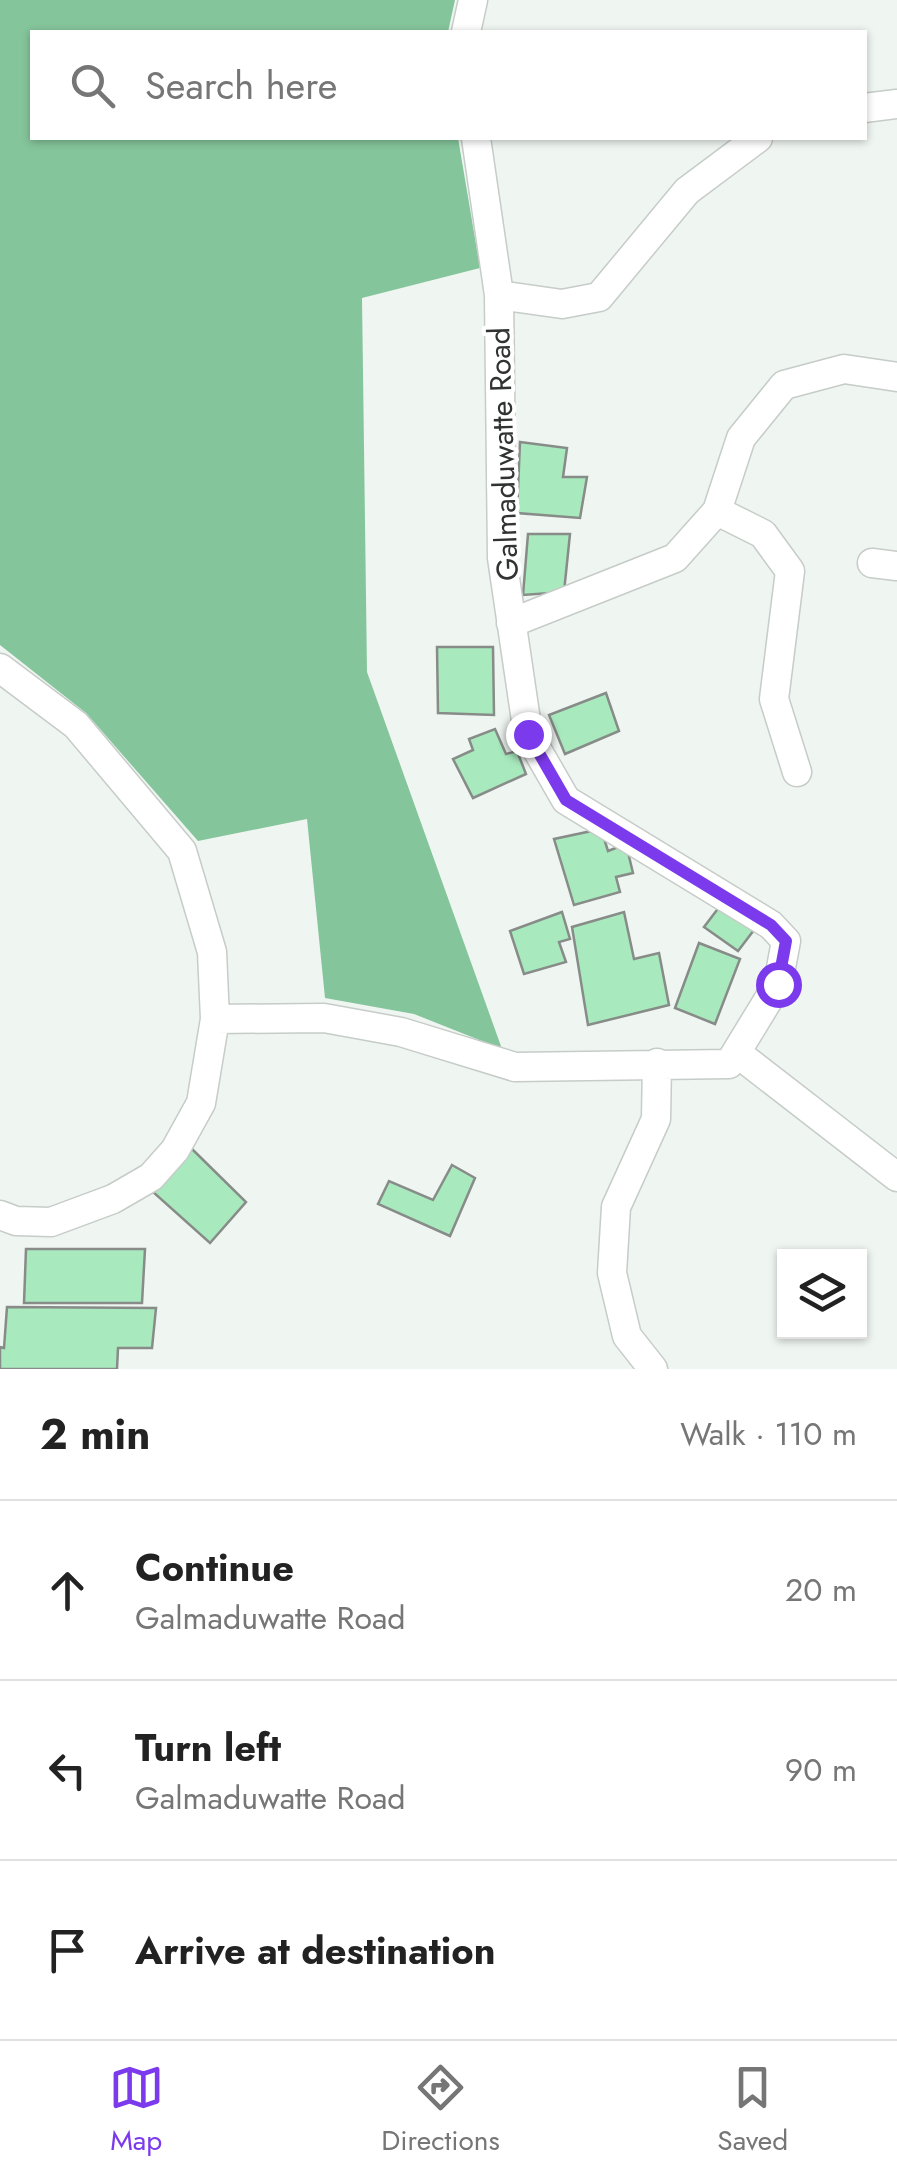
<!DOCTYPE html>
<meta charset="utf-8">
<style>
:root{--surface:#fff;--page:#f2f2f2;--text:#222;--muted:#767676;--line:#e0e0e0;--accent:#7c3aed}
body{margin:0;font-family:Jost,sans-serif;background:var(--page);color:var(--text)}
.controls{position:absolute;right:30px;bottom:30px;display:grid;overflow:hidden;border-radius:0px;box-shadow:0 2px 8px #0004}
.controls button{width:90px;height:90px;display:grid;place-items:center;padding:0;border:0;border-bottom:2px solid var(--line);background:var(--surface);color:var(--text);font:50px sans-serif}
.stop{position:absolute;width:30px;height:30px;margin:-22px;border:8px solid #7c3aed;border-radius:50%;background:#fff}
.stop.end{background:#7c3aed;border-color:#fff;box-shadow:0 2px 10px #0008}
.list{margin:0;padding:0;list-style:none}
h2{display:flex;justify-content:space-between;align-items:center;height:130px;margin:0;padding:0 40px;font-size:42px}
h2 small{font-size:32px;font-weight:400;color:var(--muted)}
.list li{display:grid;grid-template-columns:65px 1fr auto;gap:30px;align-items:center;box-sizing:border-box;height:180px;padding:0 40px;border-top:2px solid var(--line)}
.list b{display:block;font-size:38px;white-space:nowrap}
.list p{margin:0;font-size:32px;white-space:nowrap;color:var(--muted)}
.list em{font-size:32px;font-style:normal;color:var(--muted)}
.icon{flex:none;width:55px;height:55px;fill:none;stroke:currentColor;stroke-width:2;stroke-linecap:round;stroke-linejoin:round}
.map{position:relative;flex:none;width:897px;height:1369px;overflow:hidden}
.search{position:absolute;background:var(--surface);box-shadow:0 2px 8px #0004;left:30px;right:30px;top:30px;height:110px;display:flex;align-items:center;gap:25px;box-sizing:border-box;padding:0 35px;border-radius:0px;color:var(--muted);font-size:38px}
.sheet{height:670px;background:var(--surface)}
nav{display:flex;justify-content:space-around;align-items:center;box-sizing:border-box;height:140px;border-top:2px solid var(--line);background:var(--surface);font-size:28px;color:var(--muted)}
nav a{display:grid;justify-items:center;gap:5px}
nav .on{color:var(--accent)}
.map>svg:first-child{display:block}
</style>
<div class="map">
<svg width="897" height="1369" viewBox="0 0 897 1369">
<rect width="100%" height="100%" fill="#eff5f1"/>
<path fill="#85c59b" d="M0,0H455L448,32H32V138H458L480,268L362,298L367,672L502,1049L414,1014L325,998L307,819L198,841L86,713L0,645Z"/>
<path fill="#a8e9be" stroke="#878c88" stroke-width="2.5" d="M520,442L567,448L563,477H587L580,518L517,513Z
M528,534H570L564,592L523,595Z
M437,647H493L494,715L438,713Z
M606,693L619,731L565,754L549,715Z
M495,729L506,754L517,751L526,774L473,798L453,759L473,750L469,739Z
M601,829L608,851L626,844L633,873L616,877L620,892L574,905L554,839Z
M720,906L754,930L738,951L704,927Z
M562,912L570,939L559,942L566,962L524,974L510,931Z
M624,912L634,959L659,953L669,1005L588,1025L572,927Z
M699,943L740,959L715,1024L675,1008Z
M192,1149L246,1202L210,1243L153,1192Z
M452,1165L475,1178L450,1236L378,1204L389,1181L433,1200Z
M26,1249H145L142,1303H24Z
M7,1307L156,1308L152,1348H118L117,1369H0V1347L4,1348Z"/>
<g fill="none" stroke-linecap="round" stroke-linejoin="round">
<defs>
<path id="street" d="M466,32L473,0
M864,108L897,104
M499,295L562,304L599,297L687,191L758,138
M717,511L763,534L790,571L774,699L797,772
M872,563L897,566
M511,623L675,558L717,511L741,438L784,385L844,369L897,377
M0,668L76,725L182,851L212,952L215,1019L201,1103L175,1150L151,1177L113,1199L51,1222L16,1221L0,1215
M215,1019L324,1018L401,1032L515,1067L729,1064L778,984L786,941L771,925L566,800L528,734L502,558L499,295L476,138
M737,1053L897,1177
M653,1369L627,1336L612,1273L616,1207L656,1119L657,1063"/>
</defs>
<use href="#street" stroke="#c6ccc8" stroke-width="31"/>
<use href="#street" stroke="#fff" stroke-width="28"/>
</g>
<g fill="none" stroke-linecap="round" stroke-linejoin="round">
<path stroke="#7c3aed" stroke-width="12" d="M528,734L566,800L771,925L786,941L778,984"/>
</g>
<g text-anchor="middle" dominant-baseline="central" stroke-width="8" stroke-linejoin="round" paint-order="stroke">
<g font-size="30" fill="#313332" stroke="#fff">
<text transform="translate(503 454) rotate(-92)">Galmaduwatte Road</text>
</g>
</g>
</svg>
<div class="controls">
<button><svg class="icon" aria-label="layers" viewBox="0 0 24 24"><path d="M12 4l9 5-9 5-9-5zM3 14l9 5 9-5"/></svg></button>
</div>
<div class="stop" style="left:778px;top:984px"></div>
<div class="stop end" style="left:528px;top:734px"></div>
<div class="search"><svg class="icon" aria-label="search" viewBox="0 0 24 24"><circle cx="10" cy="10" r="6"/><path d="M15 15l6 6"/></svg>Search here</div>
</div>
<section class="sheet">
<h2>2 min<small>Walk · 110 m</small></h2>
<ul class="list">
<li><svg class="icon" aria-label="ahead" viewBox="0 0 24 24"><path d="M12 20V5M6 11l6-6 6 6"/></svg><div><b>Continue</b><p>Galmaduwatte Road</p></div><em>20 m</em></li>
<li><svg class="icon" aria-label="left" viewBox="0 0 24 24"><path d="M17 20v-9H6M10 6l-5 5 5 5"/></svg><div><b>Turn left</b><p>Galmaduwatte Road</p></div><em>90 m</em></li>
<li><svg class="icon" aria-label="arrive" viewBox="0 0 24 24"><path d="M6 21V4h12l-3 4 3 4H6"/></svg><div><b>Arrive at destination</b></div></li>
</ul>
</section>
<nav>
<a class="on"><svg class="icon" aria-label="map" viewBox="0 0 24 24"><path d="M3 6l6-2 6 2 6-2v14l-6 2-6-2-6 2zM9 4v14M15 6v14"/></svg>Map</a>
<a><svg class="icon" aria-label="directions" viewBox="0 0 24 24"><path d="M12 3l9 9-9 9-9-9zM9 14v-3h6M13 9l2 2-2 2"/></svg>Directions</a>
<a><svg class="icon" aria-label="saved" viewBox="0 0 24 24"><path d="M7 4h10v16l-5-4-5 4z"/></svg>Saved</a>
</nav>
